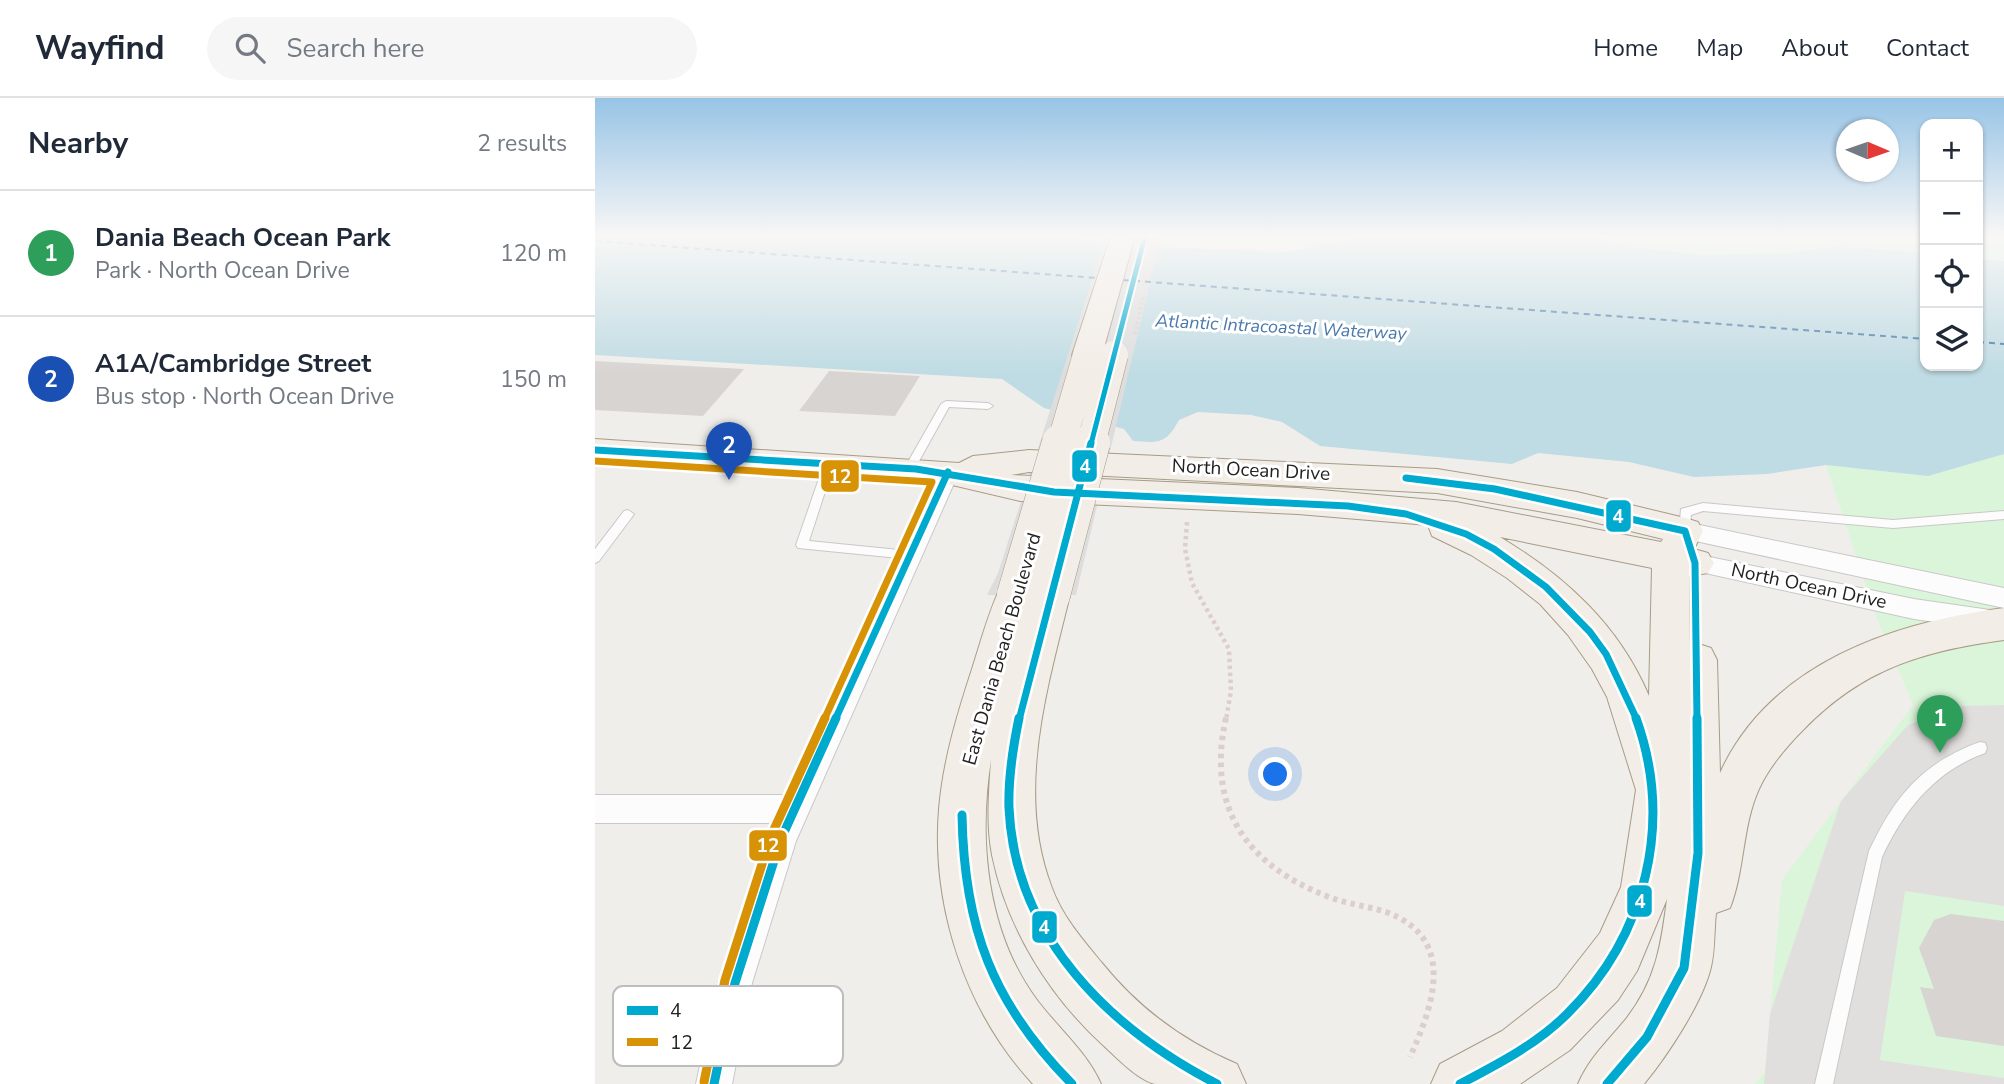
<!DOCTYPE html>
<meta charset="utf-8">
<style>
:root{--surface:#fff;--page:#f6f6f7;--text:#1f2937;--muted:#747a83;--line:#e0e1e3;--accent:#2563eb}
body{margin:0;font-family:"Nunito Sans",sans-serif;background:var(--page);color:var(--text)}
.controls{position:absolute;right:21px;top:21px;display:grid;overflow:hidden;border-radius:14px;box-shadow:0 2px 5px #0004}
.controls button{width:63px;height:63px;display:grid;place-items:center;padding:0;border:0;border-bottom:2px solid var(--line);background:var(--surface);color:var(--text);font:35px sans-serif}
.compass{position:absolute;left:1241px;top:21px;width:63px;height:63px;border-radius:50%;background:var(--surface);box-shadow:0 2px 5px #0004;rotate:92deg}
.you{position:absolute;left:681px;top:677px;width:24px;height:24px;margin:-18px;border:5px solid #fff;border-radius:50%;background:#1a73e8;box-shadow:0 0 0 10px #1a73e833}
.badge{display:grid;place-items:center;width:46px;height:46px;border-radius:50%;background:var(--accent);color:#fff;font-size:23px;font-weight:700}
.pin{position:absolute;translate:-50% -58px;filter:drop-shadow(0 2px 4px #0008)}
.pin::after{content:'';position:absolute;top:37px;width:24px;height:21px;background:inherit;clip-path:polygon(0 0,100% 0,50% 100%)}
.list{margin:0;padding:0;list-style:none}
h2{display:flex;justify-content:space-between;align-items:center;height:91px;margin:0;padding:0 28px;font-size:30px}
h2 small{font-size:23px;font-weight:400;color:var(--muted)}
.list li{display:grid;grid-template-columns:46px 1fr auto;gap:21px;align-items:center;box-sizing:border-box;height:126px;padding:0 28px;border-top:2px solid var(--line)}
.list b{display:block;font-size:26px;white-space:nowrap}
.list p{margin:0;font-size:23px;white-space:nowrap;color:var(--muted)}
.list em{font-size:23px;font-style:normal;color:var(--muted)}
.icon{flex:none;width:38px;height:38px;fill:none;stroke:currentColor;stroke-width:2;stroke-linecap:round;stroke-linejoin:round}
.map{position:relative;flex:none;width:1409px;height:986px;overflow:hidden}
header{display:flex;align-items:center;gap:42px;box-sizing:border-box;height:98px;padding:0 35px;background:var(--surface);border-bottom:2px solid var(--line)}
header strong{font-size:33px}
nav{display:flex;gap:38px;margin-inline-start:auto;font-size:24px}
.search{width:490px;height:63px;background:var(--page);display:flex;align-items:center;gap:18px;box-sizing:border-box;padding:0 24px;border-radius:38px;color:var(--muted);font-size:26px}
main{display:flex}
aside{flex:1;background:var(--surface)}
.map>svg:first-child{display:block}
</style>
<header>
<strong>Wayfind</strong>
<div class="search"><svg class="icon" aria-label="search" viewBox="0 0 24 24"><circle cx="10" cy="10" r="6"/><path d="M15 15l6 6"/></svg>Search here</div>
<nav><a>Home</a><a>Map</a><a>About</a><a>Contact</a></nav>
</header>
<main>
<aside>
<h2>Nearby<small>2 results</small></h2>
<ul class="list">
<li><span class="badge" style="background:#2e9e5b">1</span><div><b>Dania Beach Ocean Park</b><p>Park · North Ocean Drive</p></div><em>120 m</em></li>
<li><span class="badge" style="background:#1a4fb4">2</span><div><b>A1A/Cambridge Street</b><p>Bus stop · North Ocean Drive</p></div><em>150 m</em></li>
</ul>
</aside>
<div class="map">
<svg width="1409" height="986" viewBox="0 0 1409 986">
<rect width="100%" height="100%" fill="#f0eeeb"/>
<path fill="#daf5da" d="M524,138H1330V160L631,147Z
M1383,138H1409V161H1383Z
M1409,356V986H1159L1170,974L1187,782L1318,607L1281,518L1231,367L1333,378Z"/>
<path fill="#e0dfde" d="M1409,607V808L1310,793L1285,962L1409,980V986H1169L1175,916L1246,703L1313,627L1363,608Z"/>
<path fill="#bfdbe3" d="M0,138H444L567,149L692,154L774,138H994L1039,149L1107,157L1194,155L1239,148L1330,155V268H1383V161L1409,163V356L1333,378L1231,367L1172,376L1099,379L1034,364L943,355L917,366L725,348L687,324L656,317L603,314L584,322C571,346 564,345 538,343L529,331L449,310L407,281L0,257Z"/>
<path fill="#dedddd" d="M511,138H566L481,497H392L403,475Z"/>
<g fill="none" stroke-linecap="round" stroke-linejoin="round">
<path stroke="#4a7aab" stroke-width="2" stroke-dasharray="6 5" stroke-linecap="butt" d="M0,143L502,180
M528,182L1330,241
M1383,244L1409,246"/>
</g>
<path fill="#d7d4d2" d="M0,263L149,271L108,318L0,312Z
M234,273L325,278L300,318L204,313Z
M1356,816L1409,823V948L1341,938L1325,889L1339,891L1324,850L1339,822Z"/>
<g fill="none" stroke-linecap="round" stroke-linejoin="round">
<defs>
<path id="lane" d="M351,303L393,305L398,308L393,311L354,309L318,374H310L309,371L346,306Z
M234,362L239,366L214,443L314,453L318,454L320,457L318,460L314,461L203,450L201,447L229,366Z
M1108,405L1298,422L1409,413V421L1298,430L1108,413L1096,417L1094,436H1086L1084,433L1086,411Z
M33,412L39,416L37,419L4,463L0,465V451L29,413Z
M1385,644L1390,645L1392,650L1390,655C1340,673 1309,712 1287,759L1238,986H1220L1274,753C1300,698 1327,665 1385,644Z"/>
<path id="street" d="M353,367L361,369L364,374L201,743L157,885L137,986H101L123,885L177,725H0V697H191L342,374L345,369Z
M1090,424L1409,490V510L1082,439L1078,433L1082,427Z
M1100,456L1319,501L1409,514V534L1319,521L1092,471L1088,465L1092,459Z"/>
<path id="primary" d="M516,138H540L507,257L502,263L492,266L482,263L477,257Z
M0,341L364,365L378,358L434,352L842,371L982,394L1090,420L1103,424L1108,433L1099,451L1113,455L1119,465L1113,475L1094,478L1095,547L1101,545L1116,550L1122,562L1125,675C1175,565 1299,524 1409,510V542C1327,553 1268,571 1209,631C1192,648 1174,669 1164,691C1147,728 1150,772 1135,810L1121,815C1119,833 1120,852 1116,869C1108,904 1072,958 1049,986H983C994,960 1013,943 1031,921C1061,882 1066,848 1072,801L1042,873L1023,902L975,952L925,986H836L845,966L907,933L962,890L1005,835L1026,789L1041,692L1012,599L997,571L973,537L945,506L912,480L876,457L837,438L833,427L703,416L425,403L353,386L0,363ZM434,374L842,395L982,420L1068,441L1066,444L861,404L703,390L416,377ZM905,439L1057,470L1054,598C1024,527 970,478 905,439Z
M421,482L435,486L438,494L442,486L456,482L470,486L475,497C452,591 420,695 457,790C467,818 488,842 507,865C544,911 588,943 642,966L651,986C627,986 582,986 560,986C543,982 522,960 509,948C454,898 412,830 397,757C391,726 394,693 396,662C383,742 392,835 442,902C463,930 492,954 506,986H438C371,914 336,809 344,711C348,663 362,617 377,571C386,543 394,512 407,486Z"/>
</defs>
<use href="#lane" stroke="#c9c8c7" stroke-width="2"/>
<use href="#street" stroke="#c9c8c7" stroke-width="2"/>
<use href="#primary" stroke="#a79c86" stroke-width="2"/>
<path stroke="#dccecd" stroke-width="3.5" stroke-dasharray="2.5 2.5" stroke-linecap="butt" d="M540,236L549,196"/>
<path stroke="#dccecd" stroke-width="4.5" stroke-dasharray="3.5 3.5" stroke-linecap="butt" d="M592,424L590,451L597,485L634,551L636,593L631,622"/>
<path stroke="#dccecd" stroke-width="6" stroke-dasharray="4.5 4.5" stroke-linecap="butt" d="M631,620C611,708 650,767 734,799C752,806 772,808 791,814C862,840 839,906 815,959"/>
<use href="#lane" fill="#fdfcfc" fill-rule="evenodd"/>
<use href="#street" fill="#fdfcfc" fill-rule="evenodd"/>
<use href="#primary" fill="#f3ede7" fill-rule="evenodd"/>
<defs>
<path id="primary-bridge-far1" d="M466,346L492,257
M496,346L519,257"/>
<path id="primary-bridge" d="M421,497L466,345
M456,497L496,345"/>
</defs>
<use href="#primary-bridge-far1" stroke="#a79c86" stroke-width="29" stroke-linecap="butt"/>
<use href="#primary-bridge" stroke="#a79c86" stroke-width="39" stroke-linecap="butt"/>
<use href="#primary-bridge-far1" stroke="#f3ede7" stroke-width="28"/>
<use href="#primary-bridge" stroke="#f3ede7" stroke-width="38"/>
<defs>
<path id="bus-1-far2" d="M496,346L550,138"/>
<path id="bus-1-far1" d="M0,352L321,371L459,394L753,408L811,416L871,436L899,451L951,489L995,534L1011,556L1042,622
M811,380L900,391L1090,433L1100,465L1102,622
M240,622L353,374
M424,622L496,345"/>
<path id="bus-1" d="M424,620C418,649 413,680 414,710C420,839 514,930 622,986
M367,717C369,829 397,905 477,986
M119,986L140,885L186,741L241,620
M865,986C903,966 942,946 972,916C1051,838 1079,725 1041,620
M1012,986L1052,939L1089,870L1103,755L1102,620"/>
<path id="bus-2-far1" d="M0,363L337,384L229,622"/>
<path id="bus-2" d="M109,984L130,882L176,738L230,620"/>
</defs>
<use href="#bus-1-far2" stroke="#fff" stroke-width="9"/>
<use href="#bus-1-far1" stroke="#fff" stroke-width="12"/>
<use href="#bus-1" stroke="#fff" stroke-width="14"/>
<use href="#bus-2-far1" stroke="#fff" stroke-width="12"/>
<use href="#bus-2" stroke="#fff" stroke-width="14"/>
<use href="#bus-1-far2" stroke="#00a9ce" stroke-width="5"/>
<use href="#bus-1-far1" stroke="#00a9ce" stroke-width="7"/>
<use href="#bus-1" stroke="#00a9ce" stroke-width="9"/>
<use href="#bus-2-far1" stroke="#d79205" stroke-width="7"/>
<use href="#bus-2" stroke="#d79205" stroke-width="9"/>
</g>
<linearGradient id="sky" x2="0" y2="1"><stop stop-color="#97c4e6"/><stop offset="0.5" stop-color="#f8f7f6"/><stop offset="1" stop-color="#f8f7f6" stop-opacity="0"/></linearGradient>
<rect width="1409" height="276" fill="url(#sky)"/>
<g text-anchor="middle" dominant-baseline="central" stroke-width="6" stroke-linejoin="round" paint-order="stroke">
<g font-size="18" font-style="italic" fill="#4a7aab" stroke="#fff">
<text transform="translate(686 229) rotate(3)">Atlantic Intracoastal Waterway</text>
</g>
<g font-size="19" fill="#222" stroke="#fff">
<text transform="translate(656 372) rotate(3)">North Ocean Drive</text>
<text transform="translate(1214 488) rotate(12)">North Ocean Drive</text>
<text transform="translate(407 551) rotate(-74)">East Dania Beach Boulevard</text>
</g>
</g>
<rect x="18" y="888" width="230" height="80" rx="10" fill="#fff" stroke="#bdbdbd" stroke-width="2"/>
<rect x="32" y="908" width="31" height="9" fill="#00a9ce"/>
<rect x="32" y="940" width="31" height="8" fill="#d79205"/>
<g font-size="19" fill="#222">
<text x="75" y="919">4</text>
<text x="75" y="951">12</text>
</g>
<g stroke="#fff" stroke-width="2.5">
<rect x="476" y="351" width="27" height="34" rx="7" fill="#00a9ce"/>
<rect x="225" y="361" width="40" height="34" rx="7" fill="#d79205"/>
<rect x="1010" y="401" width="27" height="34" rx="7" fill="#00a9ce"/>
<rect x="153" y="731" width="40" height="33" rx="7" fill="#d79205"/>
<rect x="1031" y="786" width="27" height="34" rx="7" fill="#00a9ce"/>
<rect x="436" y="812" width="27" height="34" rx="7" fill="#00a9ce"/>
</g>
<g font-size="19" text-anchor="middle" font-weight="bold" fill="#fff">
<text x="490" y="375">4</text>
<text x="245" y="385">12</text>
<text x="1023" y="425">4</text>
<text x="173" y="754">12</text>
<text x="1045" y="810">4</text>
<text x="449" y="836">4</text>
</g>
</svg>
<div class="controls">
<button>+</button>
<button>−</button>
<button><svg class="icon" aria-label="locate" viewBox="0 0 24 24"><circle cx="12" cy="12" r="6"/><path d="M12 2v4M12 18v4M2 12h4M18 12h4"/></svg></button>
<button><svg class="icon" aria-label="layers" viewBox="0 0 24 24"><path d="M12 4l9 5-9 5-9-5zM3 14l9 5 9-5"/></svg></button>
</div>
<svg class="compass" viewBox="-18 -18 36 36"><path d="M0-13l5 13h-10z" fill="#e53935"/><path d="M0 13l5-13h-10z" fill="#747a83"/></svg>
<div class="you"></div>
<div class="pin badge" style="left:1345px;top:655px;background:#2e9e5b">1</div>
<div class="pin badge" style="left:134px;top:382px;background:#1a4fb4">2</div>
</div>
</main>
